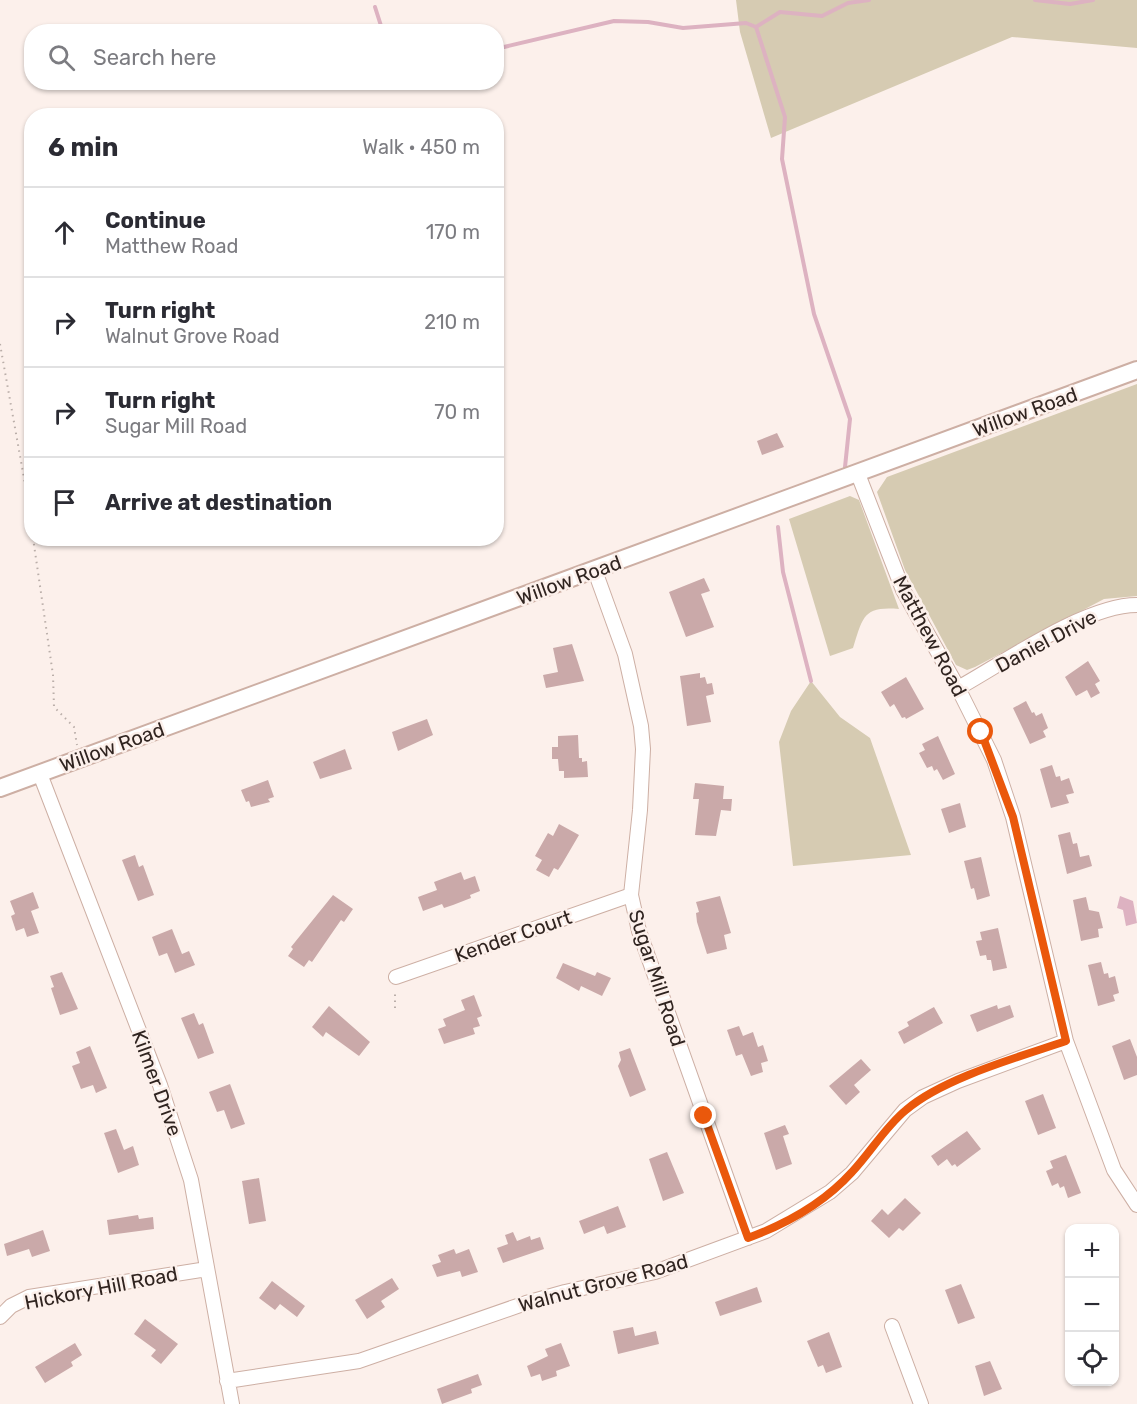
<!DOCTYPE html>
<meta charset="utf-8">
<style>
:root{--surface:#fff;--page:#f7f7f7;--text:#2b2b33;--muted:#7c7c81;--line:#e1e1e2}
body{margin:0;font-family:Rubik,sans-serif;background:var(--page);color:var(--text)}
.controls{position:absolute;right:18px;bottom:18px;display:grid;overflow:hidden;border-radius:12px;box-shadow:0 2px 4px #0004}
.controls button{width:54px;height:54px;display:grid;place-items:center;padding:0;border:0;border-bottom:2px solid var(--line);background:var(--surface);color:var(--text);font:30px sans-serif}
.stop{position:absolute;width:18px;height:18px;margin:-14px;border:4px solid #ea580c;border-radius:50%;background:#fff}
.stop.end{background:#ea580c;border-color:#fff;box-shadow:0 2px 6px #0008}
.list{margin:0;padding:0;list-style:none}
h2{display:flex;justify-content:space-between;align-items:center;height:78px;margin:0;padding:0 24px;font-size:26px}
h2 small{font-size:20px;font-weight:400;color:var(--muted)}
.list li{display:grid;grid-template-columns:39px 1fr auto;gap:18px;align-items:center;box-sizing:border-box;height:90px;padding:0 24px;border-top:2px solid var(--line)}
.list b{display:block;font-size:22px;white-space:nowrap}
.list p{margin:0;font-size:20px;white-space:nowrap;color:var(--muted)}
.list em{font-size:20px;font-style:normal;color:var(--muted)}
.icon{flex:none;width:33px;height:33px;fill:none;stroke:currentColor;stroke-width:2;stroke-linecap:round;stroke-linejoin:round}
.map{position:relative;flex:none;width:1137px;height:1404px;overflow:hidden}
.search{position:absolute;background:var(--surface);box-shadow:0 2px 4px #0004;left:24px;top:24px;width:480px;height:66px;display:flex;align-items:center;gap:15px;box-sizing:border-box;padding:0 21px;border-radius:24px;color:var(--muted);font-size:22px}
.panel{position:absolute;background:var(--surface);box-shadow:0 2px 4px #0004;left:24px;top:108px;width:480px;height:438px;border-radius:24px}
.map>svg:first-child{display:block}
</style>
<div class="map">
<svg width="1137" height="1404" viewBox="0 0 1137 1404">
<rect width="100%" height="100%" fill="#fcf0eb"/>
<path fill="#d6cbb2" d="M736,0H1137V48L1012,37L771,138L740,32Z
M1137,384V596L1104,599L975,667L967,670L956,665L905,570L877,492L887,477Z
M850,496L859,500L899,609C863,606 863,617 853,648L830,656L789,519Z
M811,681L840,717L870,738L911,855L793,866L779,742L791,711Z"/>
<path fill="#ddb2c1" d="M1120,896L1133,901L1137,923L1126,926L1123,910L1117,908Z"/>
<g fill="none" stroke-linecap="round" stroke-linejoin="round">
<path stroke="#ddb2c1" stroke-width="4" d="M1035,0L1070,4L1093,0
M375,7L383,32
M756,27L785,117L782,159L814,314L850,419L845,467
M756,27L780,12L822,16L848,3L869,0
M496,44L504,47L614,21L648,22L683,28L746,23L756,27
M778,527L783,572L811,681"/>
</g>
<path fill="#caa9a9" d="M777,433L784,447L762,455L757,441Z
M704,578L710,591L701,594L714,627L686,637L669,592Z
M572,644L584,681L546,688L543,675L558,672L553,648Z
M1088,661L1100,681L1095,684L1100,693L1091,698L1087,690L1076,696L1065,677Z
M700,673V678L705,677L707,684L712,683L714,694L706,696L711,722L687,726L680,676Z
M906,677L924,709L906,719L905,717L902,718L894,704L890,707L881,692Z
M1026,701L1032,713L1034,712L1036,716L1042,713L1048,728L1043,731L1046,737L1030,744L1013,708Z
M427,719L433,735L398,751L392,732Z
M578,735L579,758H582V762L587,761L588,777L564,778V771H559L558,759H552V747H558V736Z
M938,736L955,774L943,780L937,769L934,771L932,766L927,768L919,753L925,750L922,744Z
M345,749L352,769L320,779L313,762Z
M1052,765L1056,777L1060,776L1061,781L1069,778L1074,793L1066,795L1069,803L1051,808L1040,769Z
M268,780L274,797L268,799L270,802L251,807L249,801L246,802L241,790Z
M695,783L724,786L723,799H732L731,811L721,810L716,836L695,835L699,799H693Z
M960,803L966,827L949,833L941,809Z
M559,824L579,835L562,864L558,870L554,868L549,877L536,870L542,860L535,856L548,833L553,836Z
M1070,832L1073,844L1077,843L1080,857L1089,855L1092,866L1067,874L1058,835Z
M135,855L139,867L143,865L154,895L138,901L122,860Z
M981,857L990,896L977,900L974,888L971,889L964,861Z
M461,872L464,880L475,876L480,891L470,895L471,898L453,905L444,908L442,904L423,911L418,897L437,890L434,882Z
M33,892L39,908L31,911L39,933L27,937L24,928L16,931L11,916L15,914L10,901Z
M333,895L353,909L344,922L341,920L312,962L309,960L304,967L288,956L293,949L291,947Z
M720,896L731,933L724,935L727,949L707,954L697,922L696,913L699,912L696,902Z
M1086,897L1089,910L1099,912L1103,928L1098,929L1099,937L1081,941L1073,900Z
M998,928L1007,968L993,971L991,960H987L986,955L980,956L976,941L982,940L980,932Z
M172,929L182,954L189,951L195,965L175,973L167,953L159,956L152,937Z
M1101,962L1104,974L1108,973L1109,978L1115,976L1119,993L1113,995L1115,1001L1098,1006L1088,965Z
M563,963L595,976L597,972L611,978L602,996L581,986L579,991L556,978Z
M62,972L78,1009L60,1015L51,988L54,987L50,976Z
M474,995L482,1016L477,1018L480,1026L473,1028L475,1034L444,1044L438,1029L446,1026L443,1019L465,1010L461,1000Z
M997,1005L998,1009L1010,1005L1014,1017L977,1032L970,1015Z
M329,1006L370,1042L359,1056L326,1032L323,1037L312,1027Z
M934,1007L943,1023L904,1044L898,1032L909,1026L907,1022Z
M194,1013L199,1025L203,1023L214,1053L198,1059L181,1018Z
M739,1026L743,1036L753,1032L758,1047L763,1045L768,1061L761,1063L763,1072L751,1076L742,1054L736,1056L727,1030Z
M1130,1039L1137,1057V1075L1124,1080L1112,1046Z
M90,1046L107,1088L96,1093L93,1085L81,1089L72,1066L80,1063L76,1052Z
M630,1048L646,1090L630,1097L618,1066L621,1060L619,1052Z
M861,1059L871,1070L854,1085L860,1092L846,1105L829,1086Z
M230,1084L245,1124L231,1129L224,1110L217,1112L209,1092Z
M1043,1094L1056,1128L1038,1135L1025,1101Z
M785,1125L789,1134L783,1136L792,1164L776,1170L764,1133Z
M116,1129L124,1150L133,1146L139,1165L118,1173L104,1133Z
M967,1131L981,1149L957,1167L955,1164L952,1166L947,1159L938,1166L931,1156Z
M667,1152L684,1193L663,1201L649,1159Z
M1066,1155L1081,1193L1068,1198L1064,1186L1060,1188L1058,1183L1052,1186L1046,1171L1053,1168L1050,1161Z
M259,1178L266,1221L249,1224L242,1181Z
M905,1198L921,1213L903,1231L899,1228L889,1238L871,1221L882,1209L888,1215Z
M618,1206L626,1227L607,1234L604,1226L584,1234L579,1221Z
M138,1215L139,1219L153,1217L154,1229L109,1235L107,1220Z
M43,1230L50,1251L32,1257L29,1249L7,1256L4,1244Z
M513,1232L517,1241L530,1236L531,1240L540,1237L544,1249L503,1263L497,1248L508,1244L505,1235Z
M454,1249L456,1254L469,1249L478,1272L462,1277L460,1271L437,1277L432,1265L441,1262L438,1255Z
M392,1278L399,1289L381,1301L385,1307L367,1319L355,1300Z
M272,1281L305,1306L297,1317L280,1304L275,1310L259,1298Z
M961,1284L975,1318L958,1324L945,1290Z
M757,1287L762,1302L720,1316L715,1302Z
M145,1319L178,1344L161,1364L151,1356L156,1350L134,1334Z
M633,1327L635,1336L656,1331L659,1344L618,1354L613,1331Z
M829,1332L842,1367L826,1373L823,1365L818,1367L807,1341Z
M75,1343L82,1355L71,1362L73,1366L45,1383L35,1367Z
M561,1343L570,1366L556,1371L557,1376L542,1381L540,1374L531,1377L527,1366L548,1356L545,1349Z
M990,1361L1002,1389L984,1396L975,1366Z
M478,1374L482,1385L471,1389L472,1393L442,1404L437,1389Z"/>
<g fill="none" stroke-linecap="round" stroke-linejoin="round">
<defs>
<path id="minor" d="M858,474L903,590L958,688L994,760L1013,817L1066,1041L1114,1170L1137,1205
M595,571L625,654L641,726L643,749L640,810L631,895L639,931L748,1238
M958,688C1005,662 1085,605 1137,605
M40,774L160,1085L191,1180L232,1404
M396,977L631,895
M0,1317L11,1306L29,1297L207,1269
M892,1326L921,1404
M227,1381L359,1361L526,1303L565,1292L655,1272L766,1231L830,1192L852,1173L905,1110L923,1097L958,1081L1066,1041"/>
<path id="tertiary" d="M0,788L1137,370"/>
</defs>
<use href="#minor" stroke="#cdafa4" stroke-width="16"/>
<use href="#tertiary" stroke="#cdafa4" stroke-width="20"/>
<path stroke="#baaea9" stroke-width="2" stroke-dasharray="1.5 4.5" stroke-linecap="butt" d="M0,344L32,523
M33,538L53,675L54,707L74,727L77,745
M395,1008V990"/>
<use href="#minor" stroke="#fff" stroke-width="14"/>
<use href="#tertiary" stroke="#fff" stroke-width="16"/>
</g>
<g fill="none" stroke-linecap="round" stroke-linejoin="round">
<path stroke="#ea580c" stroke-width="8" d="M704,1116L748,1238C786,1224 825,1202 852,1172C871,1152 885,1127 906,1110C943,1078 1019,1057 1066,1041L1013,817L981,732"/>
</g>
<g text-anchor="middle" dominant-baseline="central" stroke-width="5" stroke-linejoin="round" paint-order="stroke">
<g font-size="20" fill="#302420" stroke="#fcf0eb">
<text transform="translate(1025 412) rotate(-20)">Willow Road</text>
<text transform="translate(569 580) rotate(-20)">Willow Road</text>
<text transform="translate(930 636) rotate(62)">Matthew Road</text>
<text transform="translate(1046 641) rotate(-28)">Daniel Drive</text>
<text transform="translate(112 747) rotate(-20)">Willow Road</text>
<text transform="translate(513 936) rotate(-19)">Kender Court</text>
<text transform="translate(657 978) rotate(72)">Sugar Mill Road</text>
<text transform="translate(157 1083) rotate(70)">Kilmer Drive</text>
<text transform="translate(603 1283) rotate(-15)">Walnut Grove Road</text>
<text transform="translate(101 1288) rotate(-11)">Hickory Hill Road</text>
</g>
</g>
</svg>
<div class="controls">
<button>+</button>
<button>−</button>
<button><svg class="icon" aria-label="locate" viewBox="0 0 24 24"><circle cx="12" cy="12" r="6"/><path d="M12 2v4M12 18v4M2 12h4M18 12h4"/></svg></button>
</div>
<div class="stop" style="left:981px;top:732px"></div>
<div class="stop end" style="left:704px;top:1116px"></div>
<div class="search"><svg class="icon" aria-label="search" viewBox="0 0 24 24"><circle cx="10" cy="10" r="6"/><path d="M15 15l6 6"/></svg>Search here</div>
<section class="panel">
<h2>6 min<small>Walk · 450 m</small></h2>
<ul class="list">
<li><svg class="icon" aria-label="ahead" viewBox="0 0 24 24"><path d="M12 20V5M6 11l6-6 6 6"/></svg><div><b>Continue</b><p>Matthew Road</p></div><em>170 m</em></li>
<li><svg class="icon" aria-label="right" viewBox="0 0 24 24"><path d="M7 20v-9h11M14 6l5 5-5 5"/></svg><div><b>Turn right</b><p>Walnut Grove Road</p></div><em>210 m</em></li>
<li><svg class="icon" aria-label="right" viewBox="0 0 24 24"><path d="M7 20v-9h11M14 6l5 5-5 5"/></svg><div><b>Turn right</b><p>Sugar Mill Road</p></div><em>70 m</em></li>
<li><svg class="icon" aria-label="arrive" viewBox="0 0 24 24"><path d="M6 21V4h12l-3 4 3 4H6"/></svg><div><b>Arrive at destination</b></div></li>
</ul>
</section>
</div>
